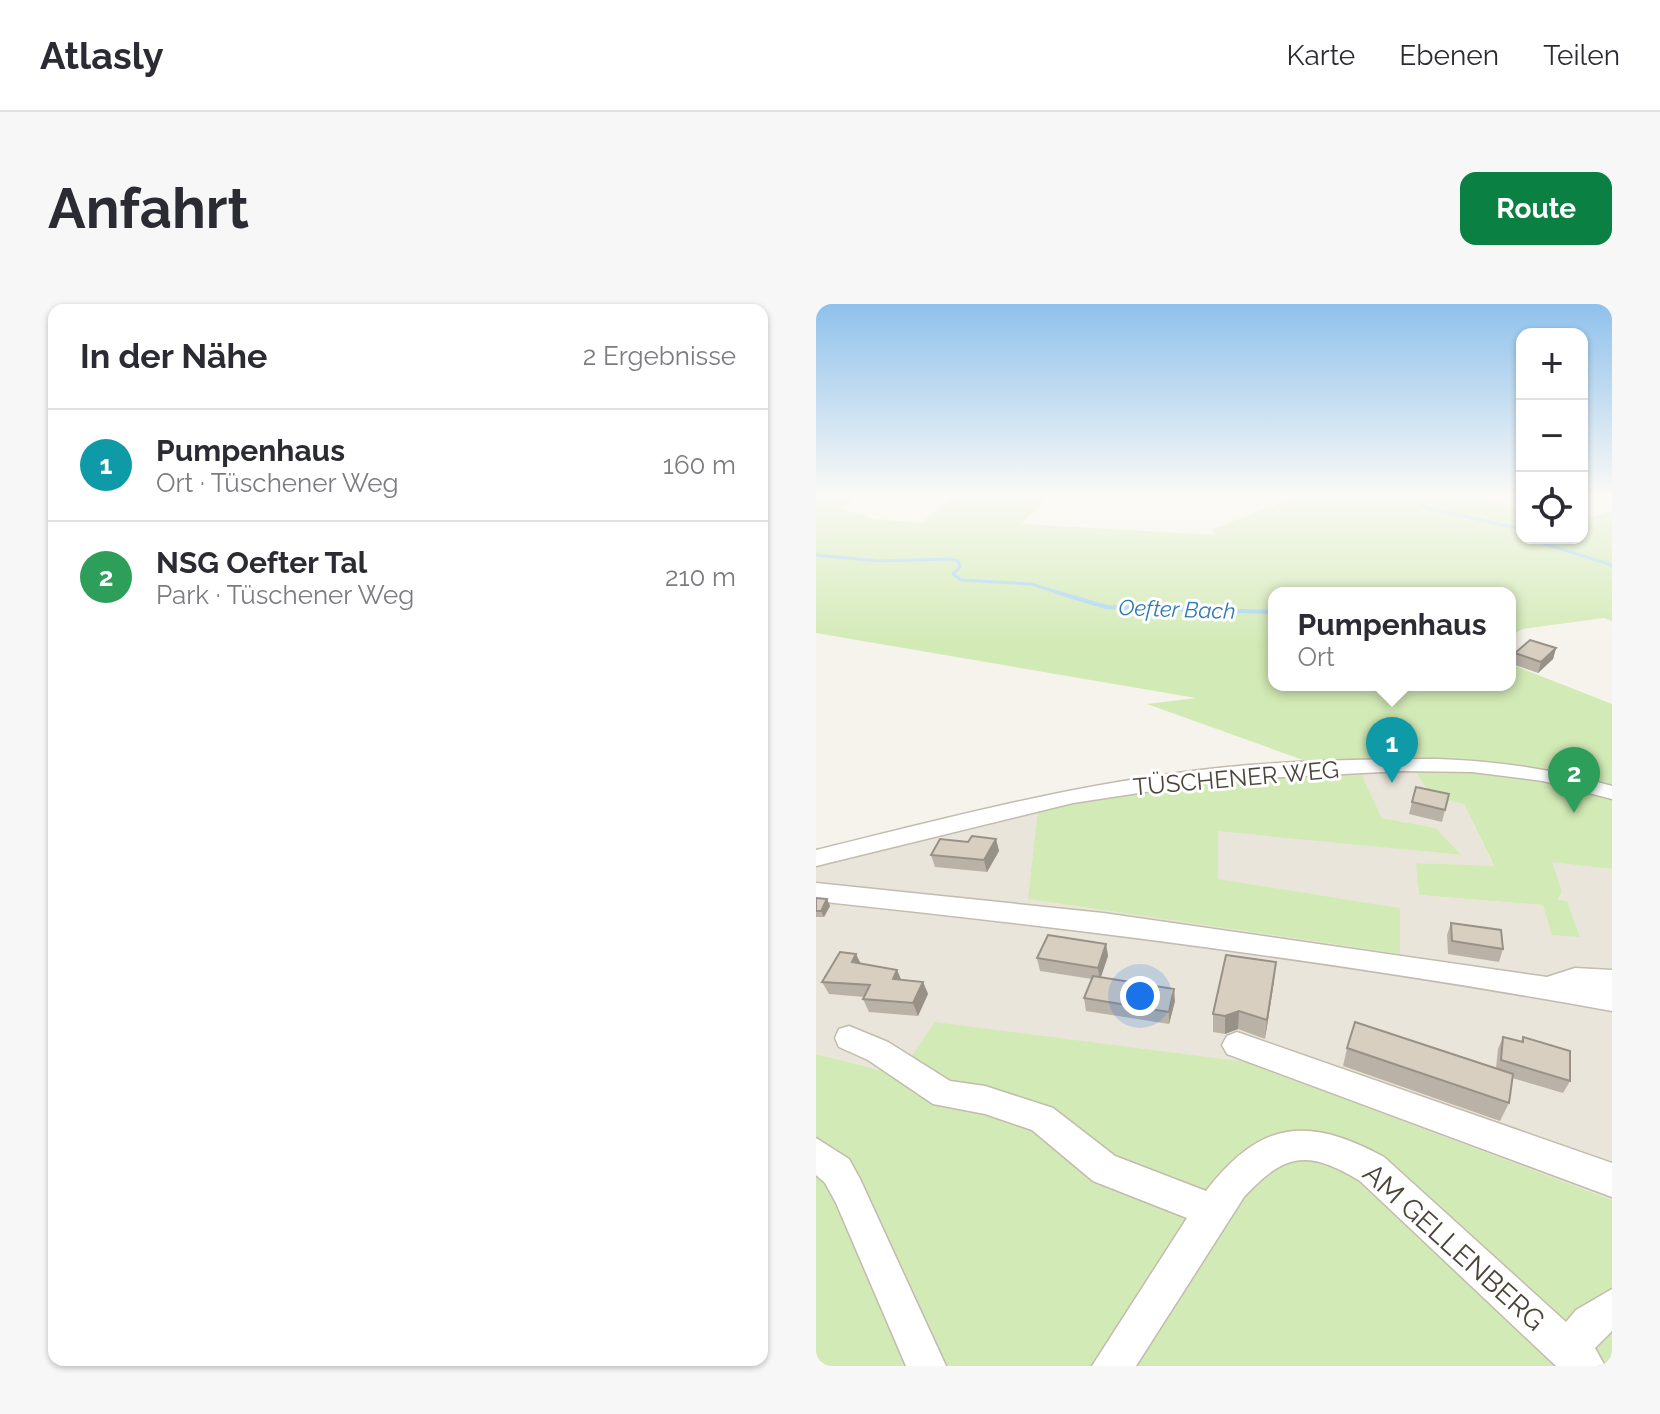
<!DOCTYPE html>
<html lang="de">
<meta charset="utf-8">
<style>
:root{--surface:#fff;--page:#f7f7f7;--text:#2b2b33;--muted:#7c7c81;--line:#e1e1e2;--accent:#0b8043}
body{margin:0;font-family:Raleway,sans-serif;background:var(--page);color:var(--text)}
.controls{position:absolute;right:24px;top:24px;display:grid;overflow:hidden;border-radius:16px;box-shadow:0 2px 6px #0004}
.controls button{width:72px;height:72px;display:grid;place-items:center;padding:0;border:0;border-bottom:2px solid var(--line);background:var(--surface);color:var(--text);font:40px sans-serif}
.you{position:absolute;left:324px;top:692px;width:28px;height:28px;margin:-20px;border:6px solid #fff;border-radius:50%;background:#1a73e8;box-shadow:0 0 0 12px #1a73e833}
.badge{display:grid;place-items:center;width:52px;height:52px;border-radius:50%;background:var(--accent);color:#fff;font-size:26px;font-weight:700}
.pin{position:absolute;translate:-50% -66px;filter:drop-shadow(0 2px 4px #0008)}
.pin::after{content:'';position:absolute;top:42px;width:28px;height:24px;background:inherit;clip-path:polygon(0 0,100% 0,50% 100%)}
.popup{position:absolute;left:452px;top:283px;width:248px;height:104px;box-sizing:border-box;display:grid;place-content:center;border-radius:16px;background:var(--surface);filter:drop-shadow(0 2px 6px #0005);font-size:26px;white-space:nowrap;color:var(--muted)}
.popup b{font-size:30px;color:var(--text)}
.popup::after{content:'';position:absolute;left:50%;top:100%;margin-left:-16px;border:16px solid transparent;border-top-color:var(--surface)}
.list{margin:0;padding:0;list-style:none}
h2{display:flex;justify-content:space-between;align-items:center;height:104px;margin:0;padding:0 32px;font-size:34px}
h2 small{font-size:26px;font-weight:400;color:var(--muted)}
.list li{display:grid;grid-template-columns:52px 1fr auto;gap:24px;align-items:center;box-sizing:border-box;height:112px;padding:0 32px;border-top:2px solid var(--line)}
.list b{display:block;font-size:30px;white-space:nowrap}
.list p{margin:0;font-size:26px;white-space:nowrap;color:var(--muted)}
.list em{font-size:26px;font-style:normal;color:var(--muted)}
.icon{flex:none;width:44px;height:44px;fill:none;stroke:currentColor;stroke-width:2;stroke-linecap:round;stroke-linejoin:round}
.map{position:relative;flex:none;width:796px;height:1062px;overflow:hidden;border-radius:16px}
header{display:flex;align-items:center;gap:48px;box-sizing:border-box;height:112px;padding:0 40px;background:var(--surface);border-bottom:2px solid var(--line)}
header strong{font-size:38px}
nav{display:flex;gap:44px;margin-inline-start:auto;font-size:28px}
.intro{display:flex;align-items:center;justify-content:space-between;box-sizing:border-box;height:192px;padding:0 48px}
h1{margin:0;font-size:56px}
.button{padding:20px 36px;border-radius:16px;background:var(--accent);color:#fff;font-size:28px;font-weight:700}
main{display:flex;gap:48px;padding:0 48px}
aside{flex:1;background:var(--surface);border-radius:16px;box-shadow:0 2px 6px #0004}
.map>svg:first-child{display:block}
</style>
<header>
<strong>Atlasly</strong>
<nav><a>Karte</a><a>Ebenen</a><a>Teilen</a></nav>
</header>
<div class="intro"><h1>Anfahrt</h1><a class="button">Route</a></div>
<main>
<aside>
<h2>In der Nähe<small>2 Ergebnisse</small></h2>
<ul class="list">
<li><span class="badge" style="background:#0f9aa8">1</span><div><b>Pumpenhaus</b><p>Ort · Tüschener Weg</p></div><em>160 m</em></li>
<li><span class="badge" style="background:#2e9e5b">2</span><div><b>NSG Oefter Tal</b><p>Park · Tüschener Weg</p></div><em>210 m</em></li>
</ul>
</aside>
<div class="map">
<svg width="796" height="1062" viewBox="0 0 796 1062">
<rect width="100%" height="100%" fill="#f6f3ec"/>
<path fill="#eae5da" d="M593,458L616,493L648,500L678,563L601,559L603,591L727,601L742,596L746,587L735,557L796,565V896L430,758L83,771L0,750V551L223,497L213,595L584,650L583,604L401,575L402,526L644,551L620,524L566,514L540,460Z"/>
<path fill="#d2eab5" d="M0,193H40L26,205L59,215L106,219L134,195L112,193H232L205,220L400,231L395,226L480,193H659L706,203V234H766V216L796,207V317L788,314L706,325L694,333V289H458V381H694V360L796,400V565L736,558L746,587L742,596L751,597L764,633L736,631L727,601L603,591L600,559L678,562L648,500L616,493L593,458L541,461L566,514L620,524L645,551L402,527V575L584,604V650L212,595L223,497L317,480L487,456L331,400L380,394L0,329Z
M119,718L430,758L796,896V1062H0V750L83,771Z"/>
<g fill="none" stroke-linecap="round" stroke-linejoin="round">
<path stroke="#a9d4f2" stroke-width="3" d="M590,193L615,205L700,224L706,232
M710,234L796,261
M0,251L63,257L134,255L142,257L144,263L137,270L145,276L215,280L247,290"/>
<path stroke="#a9d4f2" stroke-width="4" d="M240,288L290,303L458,308"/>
<defs>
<path id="minor" d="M621,455C681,457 738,465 796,482V495L727,477L656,468L586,467L408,476L257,499L0,562V546C119,517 239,485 361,469C446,457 535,455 621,455Z
M0,579L287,609L731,673L759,664L796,666V707C532,659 267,625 0,597Z
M33,722L72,738L134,777L169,782L237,804L299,852L390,887C444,817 491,811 568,853L750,1018L760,1006L796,985V1027L779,1044L789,1062H740L544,877C491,845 469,849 428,893L320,1062H276L371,914L277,877L216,826L169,810L117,800L52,756L23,743L19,734L23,725Z
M421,728L796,859V893L411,750L406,741L411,732Z
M0,834L33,855L44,875L130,1062H90L20,899L9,879L0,871Z"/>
</defs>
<use href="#minor" stroke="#c2bbae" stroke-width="3"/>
<use href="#minor" fill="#fff" fill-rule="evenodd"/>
</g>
<path fill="#bab2a6" d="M740,344L737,355L722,369L696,360L699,349Z
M633,490L626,518L593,510L596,498Z
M180,535L183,547L171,568L119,563L115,551L152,538Z
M0,594L11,595L14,602L8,613H0Z
M635,619L687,645L683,658L632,650L631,631Z
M290,640L292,652L284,674L359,697L353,720L270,707L268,694L276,675L224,667L221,654Z
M45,660L81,666L85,675L107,678L112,690L102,712L53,708L47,695L48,693L13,690L6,678Z
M458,677L449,735L422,725L409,730L397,728V710Z
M687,733L705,738L707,733L754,777L747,789L696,774L693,799L684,817L527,762L531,744L680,764L682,745Z"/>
<path fill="#979187" d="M740,344L737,355L722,369L725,358Z
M180,535L183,547L171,568L168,556Z
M11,595L14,602L8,613L5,607Z
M290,640L292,652L284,676L282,664Z
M40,650L46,662L36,658Z
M460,658L458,677L449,735L451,716Z
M81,666L86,678L77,675Z
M107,678L112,690L102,712L97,699Z
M358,685L359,697L353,720V708Z
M423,707L422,725L409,730V712Z"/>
<path fill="#d8cfc1" stroke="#979187" stroke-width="2" d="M714,336L740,344L725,358L699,349Z
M600,483L633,490L629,506L596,498Z
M156,532L180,535L168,556L115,551L124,535L152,538Z
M0,594L11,595L5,607H0Z
M635,619L685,626L687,645L636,637Z
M232,631L290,640L282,664L221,654Z
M24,648L40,650L36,658L81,666L77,675L107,678L97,699L47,695L54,681L6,678Z
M410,651L460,658L451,716L423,707L409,712L397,710Z
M277,672L358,685L353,708L268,694Z
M539,718L697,770L693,799L531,744Z
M687,733L707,738V733L754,747V777L685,756Z"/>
<linearGradient id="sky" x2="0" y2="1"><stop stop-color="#8fc1ec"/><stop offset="0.56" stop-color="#fbfaf6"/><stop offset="1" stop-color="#fbfaf6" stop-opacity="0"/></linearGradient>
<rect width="796" height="342" fill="url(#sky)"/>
<g text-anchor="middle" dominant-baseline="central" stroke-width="6" stroke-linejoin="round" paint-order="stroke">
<g font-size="22" font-style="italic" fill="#2e7ab2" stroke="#fff">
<text transform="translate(361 305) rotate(2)">Oefter Bach</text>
</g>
<g font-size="24" fill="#4b4439" stroke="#fff">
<text transform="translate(420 474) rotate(-5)">TÜSCHENER WEG</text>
</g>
<g font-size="28" fill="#4b4439" stroke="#fff">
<text transform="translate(638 943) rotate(42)">AM GELLENBERG</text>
</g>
</g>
</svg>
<div class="controls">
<button>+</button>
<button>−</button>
<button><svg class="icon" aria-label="locate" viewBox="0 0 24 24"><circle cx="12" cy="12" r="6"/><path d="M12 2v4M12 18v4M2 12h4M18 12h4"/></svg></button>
</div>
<div class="you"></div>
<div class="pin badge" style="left:576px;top:479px;background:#0f9aa8">1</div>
<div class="popup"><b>Pumpenhaus</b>Ort</div>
<div class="pin badge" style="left:758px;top:509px;background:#2e9e5b">2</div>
</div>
</main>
